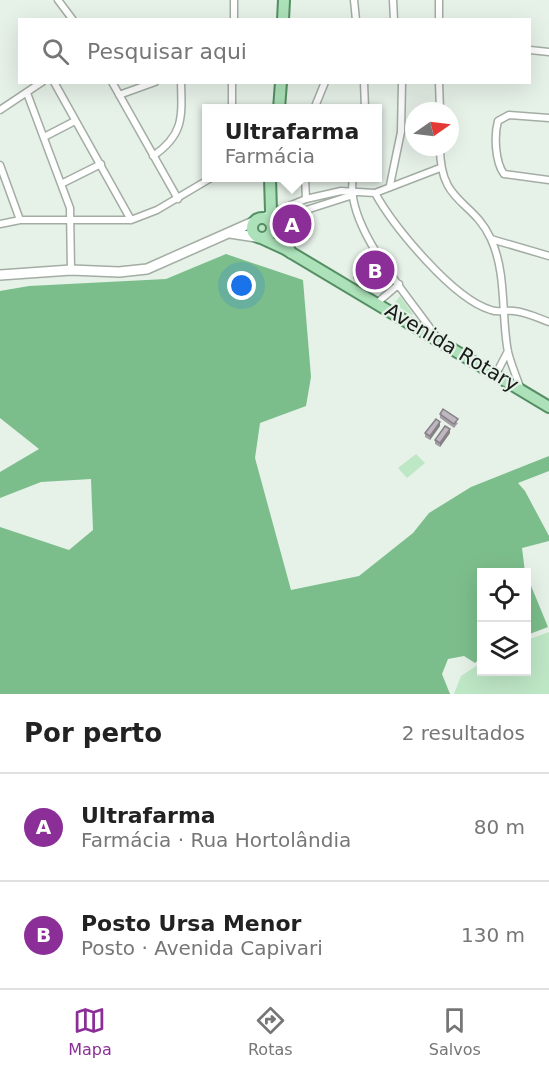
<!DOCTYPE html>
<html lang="pt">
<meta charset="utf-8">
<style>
:root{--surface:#fff;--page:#f2f2f2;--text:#222;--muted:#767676;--line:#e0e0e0;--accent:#8c2e98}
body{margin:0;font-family:"DejaVu Sans",sans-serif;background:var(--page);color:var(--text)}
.controls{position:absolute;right:18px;bottom:18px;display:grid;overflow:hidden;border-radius:0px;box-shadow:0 6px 24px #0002}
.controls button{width:54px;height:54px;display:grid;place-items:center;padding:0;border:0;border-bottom:2px solid var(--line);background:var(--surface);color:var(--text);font:30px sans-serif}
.compass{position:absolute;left:405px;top:102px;width:54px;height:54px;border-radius:50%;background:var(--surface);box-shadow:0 6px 24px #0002;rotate:76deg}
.you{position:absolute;left:242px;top:286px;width:21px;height:21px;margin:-15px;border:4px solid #fff;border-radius:50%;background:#1a73e8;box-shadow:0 0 0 9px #1a73e833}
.badge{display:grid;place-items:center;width:39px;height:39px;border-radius:50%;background:var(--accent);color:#fff;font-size:20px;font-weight:700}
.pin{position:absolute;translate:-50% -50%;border:3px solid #fff;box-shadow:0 2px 6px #0006}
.popup{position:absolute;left:202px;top:104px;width:180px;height:78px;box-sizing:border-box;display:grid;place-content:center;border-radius:0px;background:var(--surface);filter:drop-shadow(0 2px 4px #0005);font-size:20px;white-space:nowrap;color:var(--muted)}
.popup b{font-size:22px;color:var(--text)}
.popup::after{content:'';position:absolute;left:50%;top:100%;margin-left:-12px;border:12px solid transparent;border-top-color:var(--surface)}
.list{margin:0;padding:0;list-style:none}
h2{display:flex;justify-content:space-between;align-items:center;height:78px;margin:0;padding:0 24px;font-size:26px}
h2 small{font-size:20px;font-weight:400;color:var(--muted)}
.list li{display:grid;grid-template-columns:39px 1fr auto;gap:18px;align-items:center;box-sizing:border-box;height:108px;padding:0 24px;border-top:2px solid var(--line)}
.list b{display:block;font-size:22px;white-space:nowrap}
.list p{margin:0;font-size:20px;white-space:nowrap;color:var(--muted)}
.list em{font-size:20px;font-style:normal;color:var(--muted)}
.icon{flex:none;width:33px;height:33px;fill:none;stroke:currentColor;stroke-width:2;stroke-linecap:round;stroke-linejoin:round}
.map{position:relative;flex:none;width:549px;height:694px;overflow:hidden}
.search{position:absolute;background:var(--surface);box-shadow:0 6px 24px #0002;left:18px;right:18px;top:18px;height:66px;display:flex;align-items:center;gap:15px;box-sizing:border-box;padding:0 21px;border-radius:0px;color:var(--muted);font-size:22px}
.sheet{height:294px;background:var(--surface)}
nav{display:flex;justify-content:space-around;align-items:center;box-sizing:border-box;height:84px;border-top:2px solid var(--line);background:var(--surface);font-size:16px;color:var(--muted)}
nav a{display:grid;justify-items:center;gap:3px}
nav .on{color:var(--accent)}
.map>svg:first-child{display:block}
</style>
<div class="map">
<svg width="549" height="694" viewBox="0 0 549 694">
<rect width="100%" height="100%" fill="#e6f1e8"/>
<path fill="#bee7c6" d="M255 227a7 7 0 1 1 14 0a7 7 0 1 1-14 0Z
M400,296L413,314L412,315L394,304Z
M416,454L425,463L407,478L398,468Z
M549,632V694H454L461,676L481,663L482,672H526L527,640Z"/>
<path fill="#7cbe8b" d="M226,254L303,280L311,377L306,406L260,423L255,458L291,590L359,576L413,533L429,513L471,487L549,456V471L518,483L525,491L549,536V541L522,548L525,572H482L481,657L475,663L464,656L448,659L442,674L450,694H0V527L69,550L93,530L91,479L41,482L0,498V472L39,449L0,418V291L29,286L166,279Z
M527,576L548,627L527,635H526Z"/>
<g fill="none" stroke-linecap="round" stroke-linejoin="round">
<defs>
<path id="minor" d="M58,0L73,20
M354,0L356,20
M393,0L394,20
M439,0V20
M234,20V0
M530,50L549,52
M54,82L131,220
M112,82L178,199
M364,82L365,109
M439,82L440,111
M27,93L70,208L71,270
M119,95L155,82
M232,109V82
M314,109L325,82
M0,110L42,82
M549,118L509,115L498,121C494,135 495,162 504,174L549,180
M44,137L75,121
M440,147C440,205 472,198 491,239C507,274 501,316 508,352C511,364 516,376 520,387
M153,156C184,135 182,117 181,82
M0,165L20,220
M305,178L306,199
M353,178C344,225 409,297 435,335
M63,183L101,164
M390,185L401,132L402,82
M375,193C394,227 453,299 491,310C498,313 506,310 514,311C526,312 538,318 549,322
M260,218L306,199L341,191L375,193L440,168
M275,220L353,195
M0,224L20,220H131L157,210L211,178
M491,239L549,256
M377,303L399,284
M496,374L508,351"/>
<path id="secondary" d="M230,233L256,237
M0,275L71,270L119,272L147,269L253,222"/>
<path id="primary" d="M283,20L284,0
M279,109L281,82
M270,178L271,211L291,253
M252 228a10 10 0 1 1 20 0a10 10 0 1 1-20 0Z
M261,238L285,249L549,407"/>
</defs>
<use href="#minor" stroke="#a3ada4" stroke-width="9"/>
<use href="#secondary" stroke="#a3ada4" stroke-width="12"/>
<use href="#primary" stroke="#548f63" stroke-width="14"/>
<use href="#minor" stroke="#fff" stroke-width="6"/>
<use href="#secondary" stroke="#fff" stroke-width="9"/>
<use href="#primary" stroke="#ace1b9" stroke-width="10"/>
</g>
<path fill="#a49da5" d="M282,215L305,223L298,226V231L290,234L282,221Z
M354,278L390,279L374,292L354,280Z
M440,414L458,423L454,428L440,418Z
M440,426L430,440L425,437V433Z
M450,433L440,447L435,444V440Z"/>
<path fill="#868086" d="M305,217V223L298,226V231L290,234V228L296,220Z
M390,277V279L374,292V290Z
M440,422V426L430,440V436Z
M450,429V433L440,447V443Z"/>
<path fill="#bfb7c0" stroke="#868086" stroke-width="1.5" d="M302,210L305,217L296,220L298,225L290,228L282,215Z
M378,258L390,277L374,290L354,278Z
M443,409L458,419L454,424L440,414Z
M436,419L440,422L430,436L425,433Z
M445,426L450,429L440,443L435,440Z"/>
<g text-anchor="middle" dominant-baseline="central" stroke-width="4.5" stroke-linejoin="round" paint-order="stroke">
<g font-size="20" fill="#181c18" stroke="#e6f1e8">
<text transform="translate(452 347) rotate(31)">Avenida Rotary</text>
</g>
</g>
</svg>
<div class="controls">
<button><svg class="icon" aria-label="locate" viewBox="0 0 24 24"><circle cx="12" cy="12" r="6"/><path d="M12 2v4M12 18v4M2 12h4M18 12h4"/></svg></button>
<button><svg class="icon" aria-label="layers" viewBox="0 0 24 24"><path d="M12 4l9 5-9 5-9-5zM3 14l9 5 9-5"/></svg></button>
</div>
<svg class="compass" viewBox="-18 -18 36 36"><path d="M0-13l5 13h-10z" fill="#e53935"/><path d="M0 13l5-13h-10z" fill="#767676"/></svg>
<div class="you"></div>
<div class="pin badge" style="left:292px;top:224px">A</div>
<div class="popup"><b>Ultrafarma</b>Farmácia</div>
<div class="pin badge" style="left:375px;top:270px">B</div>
<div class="search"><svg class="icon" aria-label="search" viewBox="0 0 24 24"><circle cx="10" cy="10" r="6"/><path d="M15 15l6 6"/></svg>Pesquisar aqui</div>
</div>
<section class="sheet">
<h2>Por perto<small>2 resultados</small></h2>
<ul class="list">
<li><span class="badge">A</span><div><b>Ultrafarma</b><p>Farmácia · Rua Hortolândia</p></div><em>80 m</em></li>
<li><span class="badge">B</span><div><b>Posto Ursa Menor</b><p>Posto · Avenida Capivari</p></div><em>130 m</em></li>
</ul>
</section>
<nav>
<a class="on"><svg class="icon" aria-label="map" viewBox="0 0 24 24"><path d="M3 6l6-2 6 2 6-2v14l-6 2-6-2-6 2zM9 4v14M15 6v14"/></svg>Mapa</a>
<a><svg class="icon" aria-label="directions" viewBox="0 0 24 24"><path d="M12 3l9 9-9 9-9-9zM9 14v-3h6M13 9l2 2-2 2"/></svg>Rotas</a>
<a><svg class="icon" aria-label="saved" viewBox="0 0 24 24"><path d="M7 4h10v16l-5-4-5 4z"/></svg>Salvos</a>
</nav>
